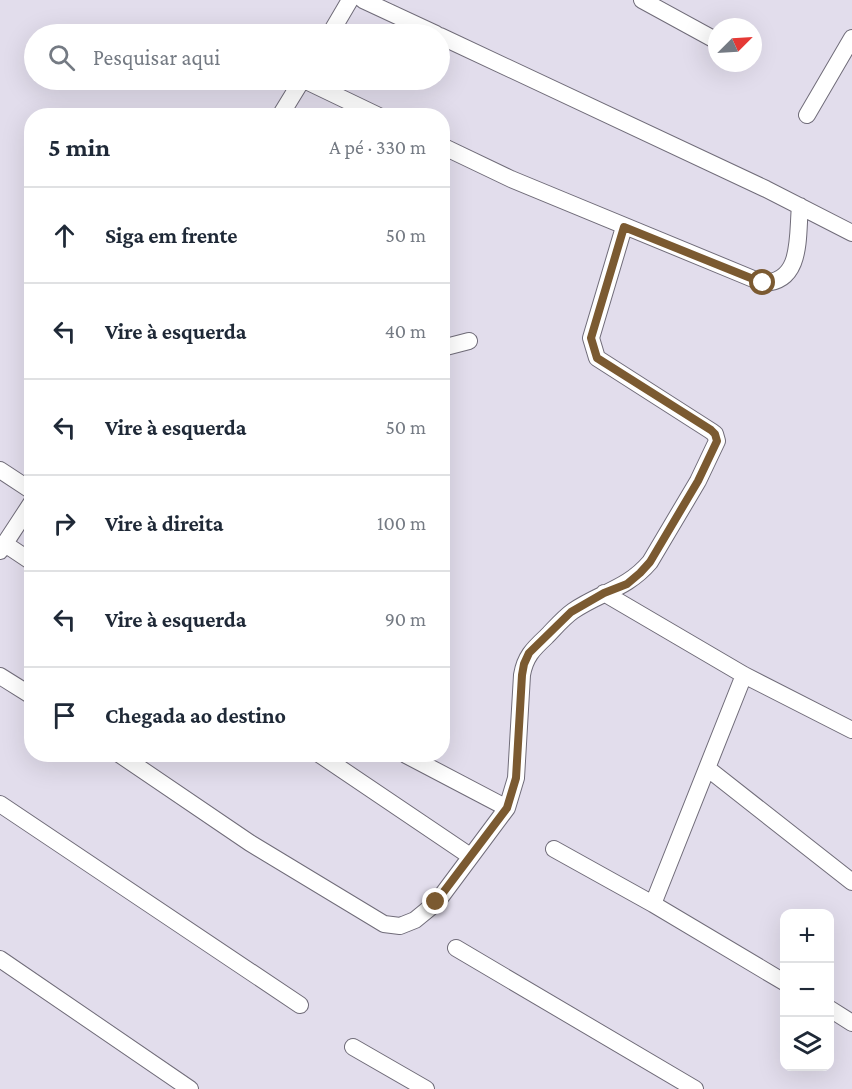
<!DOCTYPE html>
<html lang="pt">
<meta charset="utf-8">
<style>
:root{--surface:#fff;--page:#f2f2f3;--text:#1f2937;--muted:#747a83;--line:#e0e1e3}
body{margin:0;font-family:"Crimson Pro",serif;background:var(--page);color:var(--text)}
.controls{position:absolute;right:18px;bottom:18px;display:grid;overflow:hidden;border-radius:12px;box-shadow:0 6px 24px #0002}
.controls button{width:54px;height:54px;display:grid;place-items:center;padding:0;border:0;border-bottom:2px solid var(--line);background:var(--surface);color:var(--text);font:30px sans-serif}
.compass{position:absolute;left:708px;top:18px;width:54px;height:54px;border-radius:50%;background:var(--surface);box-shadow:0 6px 24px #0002;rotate:66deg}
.stop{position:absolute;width:18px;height:18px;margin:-14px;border:4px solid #7b5a31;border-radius:50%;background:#fff}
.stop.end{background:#7b5a31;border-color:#fff;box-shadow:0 2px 6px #0008}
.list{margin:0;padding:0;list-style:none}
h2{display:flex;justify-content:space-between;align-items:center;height:78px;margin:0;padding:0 24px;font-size:26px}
h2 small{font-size:20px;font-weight:400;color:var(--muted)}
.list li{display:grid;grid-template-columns:39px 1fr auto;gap:18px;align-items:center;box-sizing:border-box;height:96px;padding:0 24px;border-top:2px solid var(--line)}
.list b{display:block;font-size:22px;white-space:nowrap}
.list em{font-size:20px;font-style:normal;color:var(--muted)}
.icon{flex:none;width:33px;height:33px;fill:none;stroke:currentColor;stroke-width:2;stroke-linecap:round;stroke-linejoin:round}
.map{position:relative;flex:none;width:852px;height:1089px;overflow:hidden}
.search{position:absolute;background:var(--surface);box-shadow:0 6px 24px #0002;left:24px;top:24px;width:426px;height:66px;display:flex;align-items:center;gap:15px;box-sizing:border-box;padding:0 21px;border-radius:33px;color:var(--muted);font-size:22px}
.panel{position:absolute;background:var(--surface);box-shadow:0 6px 24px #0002;left:24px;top:108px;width:426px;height:654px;border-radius:24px}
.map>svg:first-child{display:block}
</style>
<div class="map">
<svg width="852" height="1089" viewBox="0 0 852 1089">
<rect width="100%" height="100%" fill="#e2ddec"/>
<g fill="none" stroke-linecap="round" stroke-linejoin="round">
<defs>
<path id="street" d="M363,0L436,34
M642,0L717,41
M330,34L350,0
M440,36L766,189L852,233
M304,80L379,116
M807,115L852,38
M280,116L302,80
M442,146L511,179L763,283C803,282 797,236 800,206
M442,348L469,341
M0,470L32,491
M5,544L32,562
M0,551L32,502
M604,593L744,675L852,730
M0,676L32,696
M119,754L250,843L384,924L400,926L415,920L437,902L507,808L516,778L522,675C525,657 533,649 546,637C554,629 563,618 573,611C601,592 627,589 650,562L698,481L717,441L715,434L711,431L597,358L591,338L624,227
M319,754L470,856
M406,755L507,808
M707,768L852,882
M0,804L300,1005
M554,849L653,904L784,982
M653,904L744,675
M456,948L695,1089
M0,959L190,1089
M830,1009L852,1023
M353,1047L426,1089"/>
</defs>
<use href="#street" stroke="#706c79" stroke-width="18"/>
<use href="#street" stroke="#fff" stroke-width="16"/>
</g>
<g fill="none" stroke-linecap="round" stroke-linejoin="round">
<path stroke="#7b5a31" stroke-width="8" d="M436,902L507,808L516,778L522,675L524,664L529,653L571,612L604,593L627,584L640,573L650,562L698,481L717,441L715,434L711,430L597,358L591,338L624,227L763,283"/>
</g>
</svg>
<div class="controls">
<button>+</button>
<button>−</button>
<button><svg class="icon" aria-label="layers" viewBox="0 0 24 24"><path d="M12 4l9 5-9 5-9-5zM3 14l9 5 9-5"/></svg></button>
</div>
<svg class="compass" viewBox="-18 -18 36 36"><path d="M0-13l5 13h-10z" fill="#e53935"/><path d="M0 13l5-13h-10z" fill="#747a83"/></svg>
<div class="stop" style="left:763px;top:283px"></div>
<div class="stop end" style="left:436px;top:902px"></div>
<div class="search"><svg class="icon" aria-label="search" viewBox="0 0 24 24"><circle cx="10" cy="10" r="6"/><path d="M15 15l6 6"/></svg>Pesquisar aqui</div>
<section class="panel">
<h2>5 min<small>A pé · 330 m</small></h2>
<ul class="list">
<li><svg class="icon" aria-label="ahead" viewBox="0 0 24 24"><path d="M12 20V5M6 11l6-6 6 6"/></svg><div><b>Siga em frente</b></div><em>50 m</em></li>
<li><svg class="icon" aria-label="left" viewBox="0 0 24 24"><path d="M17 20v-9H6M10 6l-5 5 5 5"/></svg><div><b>Vire à esquerda</b></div><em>40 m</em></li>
<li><svg class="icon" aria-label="left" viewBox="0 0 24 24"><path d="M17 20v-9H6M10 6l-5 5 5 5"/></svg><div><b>Vire à esquerda</b></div><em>50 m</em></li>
<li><svg class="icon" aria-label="right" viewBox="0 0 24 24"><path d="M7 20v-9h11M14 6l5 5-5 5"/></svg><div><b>Vire à direita</b></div><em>100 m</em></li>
<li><svg class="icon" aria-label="left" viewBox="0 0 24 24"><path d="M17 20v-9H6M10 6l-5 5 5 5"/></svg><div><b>Vire à esquerda</b></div><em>90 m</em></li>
<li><svg class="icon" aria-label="arrive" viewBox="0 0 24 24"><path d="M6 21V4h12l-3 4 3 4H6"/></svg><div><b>Chegada ao destino</b></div></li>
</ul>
</section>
</div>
